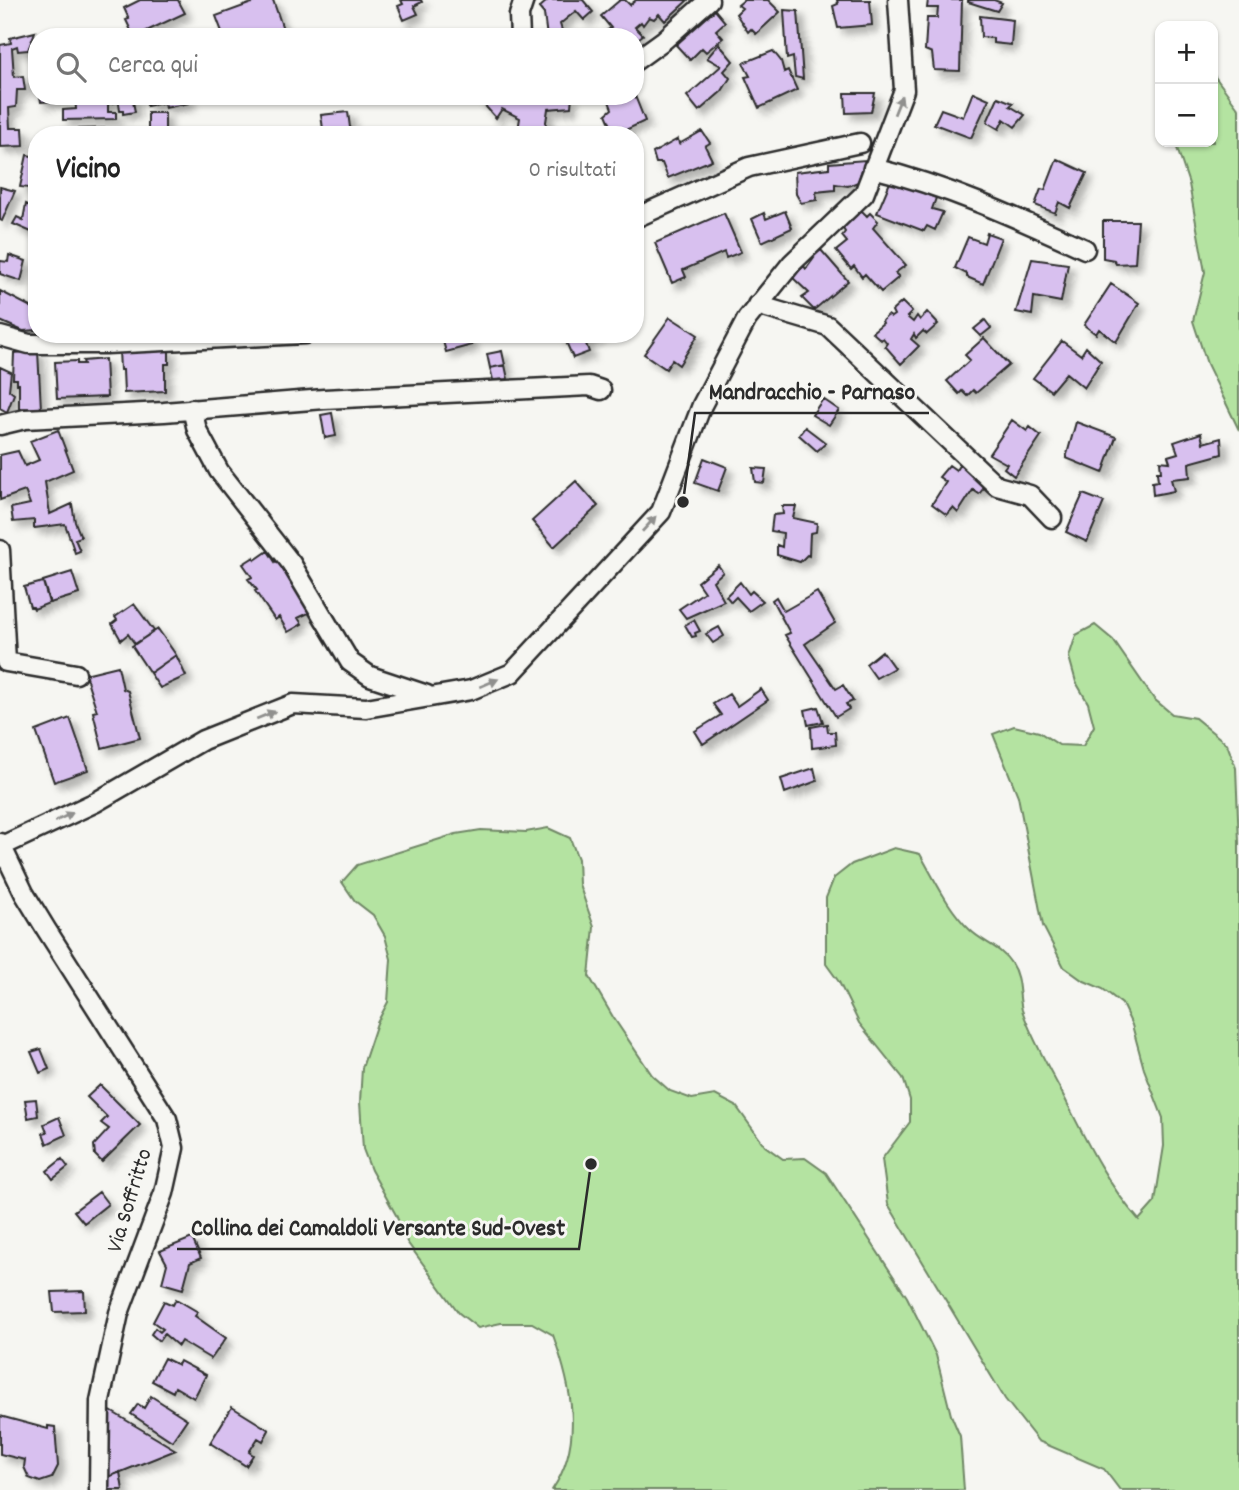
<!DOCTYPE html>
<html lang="it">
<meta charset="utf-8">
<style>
:root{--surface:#fff;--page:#f6f6f6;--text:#222;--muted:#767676;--line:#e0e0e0}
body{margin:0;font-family:Dekko,sans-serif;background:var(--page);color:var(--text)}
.controls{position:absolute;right:21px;top:21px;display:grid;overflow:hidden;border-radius:14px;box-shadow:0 2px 5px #0004}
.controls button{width:63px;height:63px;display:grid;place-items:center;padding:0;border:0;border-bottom:2px solid var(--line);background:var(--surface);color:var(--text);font:35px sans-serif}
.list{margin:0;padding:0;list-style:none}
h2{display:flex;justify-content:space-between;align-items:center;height:91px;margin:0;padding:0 28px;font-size:30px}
h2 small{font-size:23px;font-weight:400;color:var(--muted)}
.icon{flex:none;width:38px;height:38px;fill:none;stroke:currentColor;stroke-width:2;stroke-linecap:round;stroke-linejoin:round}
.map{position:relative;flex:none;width:1239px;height:1490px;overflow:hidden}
.search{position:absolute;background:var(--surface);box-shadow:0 2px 5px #0004;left:28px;top:28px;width:616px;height:77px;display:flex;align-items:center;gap:18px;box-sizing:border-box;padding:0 24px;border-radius:28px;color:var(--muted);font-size:26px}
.panel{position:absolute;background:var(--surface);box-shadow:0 2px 5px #0004;left:28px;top:126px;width:616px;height:217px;border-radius:28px}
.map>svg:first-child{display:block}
</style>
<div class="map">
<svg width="1239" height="1490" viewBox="0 0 1239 1490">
<defs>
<filter id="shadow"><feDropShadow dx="6" dy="6" stdDeviation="3.5" flood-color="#0004"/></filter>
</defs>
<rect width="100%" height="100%" fill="#f6f6f2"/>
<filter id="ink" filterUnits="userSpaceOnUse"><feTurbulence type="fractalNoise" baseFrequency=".0143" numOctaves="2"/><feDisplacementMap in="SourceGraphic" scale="14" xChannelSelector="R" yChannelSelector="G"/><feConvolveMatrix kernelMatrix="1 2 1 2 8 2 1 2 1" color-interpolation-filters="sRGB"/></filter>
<g filter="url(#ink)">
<path fill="#b4e3a1" stroke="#708766" stroke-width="2" d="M1213,74L1239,109V430L1207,364L1193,321L1205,272L1189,184L1175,142H1213Z
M1095,625L1113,640L1154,699L1172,714L1195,718L1227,744L1236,768L1239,842V1490H1120L1104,1469L1038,1441L1005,1399L888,1204L882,1159L910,1122V1100L903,1078L859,1023L839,982L826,964V898L834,878L852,864L894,848L920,854C935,880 948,909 970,930C982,942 1001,947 1011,963C1021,978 1018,994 1022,1010C1031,1036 1046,1063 1059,1087C1083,1134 1104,1181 1139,1220L1155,1202L1164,1146L1163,1118L1144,1069L1132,1025L1122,1004L1103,989L1082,980L1064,967L1043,926L1018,796L993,734L1014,726L1039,732L1059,745L1083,746L1094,726L1088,703L1076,682L1069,657L1076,635Z
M548,828L570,838L578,859L579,884L594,927L589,976L613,1017L652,1075L670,1091L692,1099L715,1095L736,1106L765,1146L783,1159L805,1158L826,1173L907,1297L936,1355L951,1415L960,1436L964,1490H552C585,1442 571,1385 553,1335L532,1323H501L478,1328L459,1313L407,1242L396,1215L371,1170L363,1149L360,1102L362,1068L377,1023L388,1002L391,959L385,936L373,915L355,901L342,882L357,865L456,834L481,830L526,832Z"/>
<path fill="#d8c0ef" stroke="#2b2b2b" stroke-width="2" filter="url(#shadow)" d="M140,0H178L185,13L134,37L126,20L129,19L124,8Z
M260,0H273L283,29L273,32L274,37H224L216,16Z
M401,0H421L422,2L414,6L418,14L404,20L398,6L403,4Z
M548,0H583L593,12L584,20L576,11L560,24L564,37H547L544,14L539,8Z
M620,0H625L630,5L636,0H688L665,21L659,14L654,19L649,17L643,25L641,22L635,27L643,35L635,41V37H611L606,31L611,28L601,16Z
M744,0H768L780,12L756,34L751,29L748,32L736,14L742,8L738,5Z
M837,0H870L872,25L838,28L833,6L838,4Z
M928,0H962L960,71L934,70L932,53L925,50L927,18H937L938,8H927Z
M968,0H994L1002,3L997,11L968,2Z
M715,10L725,22L716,30L723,38L706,52L702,48L690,60L676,45Z
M784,10L798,11L803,79L795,77L793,57L787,59Z
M980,16L1013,20L1011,45L993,43V38L981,37Z
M35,32L28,50L18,51L17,46L12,48L14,77L23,76L25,90H17L16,107L9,108L10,128H23L24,146L0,147V45L11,43L10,38Z
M719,44L733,61L724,71L730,78L722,91L699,111L687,96L721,66L707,58Z
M773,51L781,61L784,72L788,70L797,90L759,108L745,77L750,76L743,63Z
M973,92L989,99L971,138L934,124L941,109L963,117Z
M845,93H875L871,112L846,113Z
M40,96H69V100L41,102Z
M117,96L118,102L108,104V112H116V119L63,120V110L76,109L75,97Z
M118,96H132L135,112L123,114V111H120Z
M146,96H160L162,103L147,106Z
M163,96H188L189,103L165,108Z
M480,96H572L571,107L548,109L544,135L518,130L520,118L502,109L496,118L478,98Z
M607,96H635L645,121L615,135L606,114L612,109Z
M998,97L1013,103L1010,106L1025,115L1015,127L1004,119L999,129L987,122Z
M348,112L351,135H312L311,131L323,129L321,115Z
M148,113H165V135H148Z
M127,128V135H76L75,129Z
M702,131L710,143L705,146L712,160L668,178L662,163H656L653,153L678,139L679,144Z
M27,155L37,157V189L20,187Z
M1057,159L1087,173L1070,208L1059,202L1055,213L1035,205L1041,189L1045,190Z
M865,160L858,182L848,186L835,184V190L816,192L817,200L801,203L796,194L795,172L829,168V163Z
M891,180L936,198L932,209L943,212L935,230L927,226L924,231L877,213Z
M0,187L15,191L2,221L0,220Z
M26,204L36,209L32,222L37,224L36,234L13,224L17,217L23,220Z
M858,207L867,216L870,213L878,221L873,228L906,265L895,273L899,277L881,292L865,274L862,277L854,266L851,269L836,251L847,242L842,236L845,232L840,224Z
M785,211L792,228L762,242L752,219L764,213L766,219Z
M724,213L741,252L726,258L724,252L683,270L686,277L672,283L655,243Z
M1103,221H1138L1135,263L1116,264L1114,260L1103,258Z
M987,233L1001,238L983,284L967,277V274L955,268L968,237L984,243Z
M821,250L848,281L814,310L802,298L809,293L792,277L804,266L806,269L814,258L812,257Z
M9,255L26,261L21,281L0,274V261L8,262Z
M1032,259L1068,264L1061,302L1034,297L1032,315L1016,312Z
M1111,284L1139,303L1116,342L1099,329L1096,334L1084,325Z
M0,291L37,310V330L23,331L0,321Z
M902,302L912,312L907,317L913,322L917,316L920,320L927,312L938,324L927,334L923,331L916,338L914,334L911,339L919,346L901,364L885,346L887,343L883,338L881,340L872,332L883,323L882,321L888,315L891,317L894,315L892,311Z
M670,317L698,335L679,365L672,360L666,369L644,354Z
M985,320L991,328L981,336L974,329Z
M441,334H469L472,345L446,352Z
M560,334H596L597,337L585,341L589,352L573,358L564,337L562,338Z
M984,338L1009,365L976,393L973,390L967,396L962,391L959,394L947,381L970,360L965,355Z
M1062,341L1081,355L1086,347L1101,361L1084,388L1066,373L1051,391L1033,378Z
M169,348V364H165V391L124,393L123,370H120L119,350Z
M38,351L41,409L19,408V384H17V379H13L14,353Z
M502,351L505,365L490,368L487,354Z
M105,359L107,397L57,399L55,362L77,361V364H84L83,361Z
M505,365L508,379L493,380L490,368Z
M0,367L11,372L9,390L14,394L7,412L0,408Z
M823,399L839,410L829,425L812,415Z
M332,413L336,436L325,438L321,415Z
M1012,420L1027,431L1030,427L1041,436L1014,476L1004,468L1007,464L989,454Z
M1076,422L1116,437L1103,473L1066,458Z
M805,427L826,443L817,451L799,435Z
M58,430L73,470L45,482L50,514L72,504L75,522L81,537L75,539L80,551L75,553L65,524L34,528V520L13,522L11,508L30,504L25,491L0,500V455L18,451L25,466L39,460L30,441Z
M1201,433L1203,443L1221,438L1222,454L1189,463L1190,477L1171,479L1174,491L1153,495L1152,482L1158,481L1157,472H1161L1160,461L1170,462L1168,456L1178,453L1174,442Z
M704,458L727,467L718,491L695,483Z
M960,464L987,484L979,494L973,490L958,513L953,508L947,515L932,504L946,482L939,477L949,465L956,470Z
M753,468L766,469L764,483L755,482Z
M576,481L598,506L554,547L532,521Z
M1083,494L1104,502L1087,542L1066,532Z
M782,506H796L793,518L817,523L816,532L810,533L809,556L807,555L800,562L777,555V545L782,547L783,533L771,531L773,515L783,514Z
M268,551L275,562L279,558L306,598L302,601L311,612L298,618L302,624L288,632L279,617L275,620L255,591L257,590L248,579L252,577L243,564L254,557L255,560Z
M718,565L723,572L713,581L724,601L686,618L679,609L704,592L697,582Z
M72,572L79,594L50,603L43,581Z
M43,582L49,603L34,609L33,607H30L24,587Z
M740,582L749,594L752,591L763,601L749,611L736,597L731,602L726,596Z
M817,592L835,623L805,644L836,689L843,685L853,701L846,704L849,709L836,717L785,635L790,633L772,600L776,597L784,611Z
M134,604L154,631L135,644L128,634L121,640L112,624L117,620L115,617Z
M694,620L700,631L695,633L696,636L692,637L685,625Z
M719,627L724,636L713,643L706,634Z
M158,629L176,655L150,673L132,646Z
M882,651L894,668L876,678L866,664Z
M176,655L186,676L160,688L150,673Z
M118,666L123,689L128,691L140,738L102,748L93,712L97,711L85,674Z
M761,689L768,700L703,744L695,731L721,715L713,704L729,694L737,706Z
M818,707L823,722L808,725L805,710Z
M70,718L88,770L54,782L36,731Z
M827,724L828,732H835L836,745L812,748L811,727Z
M814,768L817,781L785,793L781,779Z
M41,1049L49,1069L40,1073L31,1052Z
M100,1085L140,1125L102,1162L95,1155L94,1145L109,1129L101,1123L107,1117L87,1097Z
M36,1099L38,1116L28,1118L25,1100Z
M59,1117L66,1135L47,1144L43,1133L47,1132L44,1124Z
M62,1159L68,1167L53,1179L47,1171Z
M99,1192L108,1204L84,1223L74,1211Z
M192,1238L201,1258L190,1263L183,1289L162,1283L167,1264L160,1251Z
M84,1291L85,1311L54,1312L52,1292Z
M176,1299L198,1312L195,1316L226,1338L211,1359L181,1341L178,1346L164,1334L159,1341L151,1334L155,1328L160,1332L163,1329L153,1322L164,1301L173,1305Z
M164,1358L178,1365L180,1361L206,1375L194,1398L175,1387L173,1392L152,1381Z
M151,1396L187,1419L172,1441L131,1414L138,1404L144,1408Z
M232,1407L269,1430L263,1441L258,1438L249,1452L253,1455L246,1466L210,1443Z
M109,1410L176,1450L106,1478Z
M0,1416L48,1429V1426L55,1427L58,1466L52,1478L40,1482L29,1478L24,1467L25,1460L0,1454Z
M120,1472L123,1490H107L106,1478Z"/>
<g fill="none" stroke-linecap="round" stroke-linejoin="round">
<defs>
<path id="minor" d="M520,37L519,15L524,0
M635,61L664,40L709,0
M873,168C947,186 1015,217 1085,249
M635,218L749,167L860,143
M757,305L828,326L997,486L1030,495L1052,518
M0,336L29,344H106L304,334
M192,409L197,430L219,471L291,563L350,662L370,676L427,695
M0,425L25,419L164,412L324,399L589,386L601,390
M0,550L6,662L76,674
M0,843L24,893L46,929L167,1119L174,1148L164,1193L119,1313L100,1401L99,1490
M2,846L96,802L203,740L293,704L366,708L471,690L512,673L661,512L702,405L747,319L792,263L864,194L904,90L898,0"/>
</defs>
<use href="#minor" stroke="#2b2b2b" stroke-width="23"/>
<use href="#minor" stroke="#f6f6f2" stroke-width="18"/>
</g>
<defs><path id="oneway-solid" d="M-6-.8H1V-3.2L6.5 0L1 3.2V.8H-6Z" transform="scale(1.75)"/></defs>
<g fill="#90908e">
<use href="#oneway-solid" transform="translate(898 105) rotate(-68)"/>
<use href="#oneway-solid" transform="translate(649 524) rotate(-48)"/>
<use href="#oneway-solid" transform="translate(489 683) rotate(-23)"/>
<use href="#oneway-solid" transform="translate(266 715) rotate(-22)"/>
<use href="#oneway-solid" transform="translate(64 817) rotate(-25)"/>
</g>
</g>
<g text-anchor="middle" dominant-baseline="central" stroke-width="6" stroke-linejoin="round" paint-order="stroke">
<g font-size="23" fill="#2b2b2b" stroke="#f6f6f2">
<text transform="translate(131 1201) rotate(-73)">Via Soffritto</text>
</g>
</g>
<path fill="none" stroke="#2b2b2b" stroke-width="2.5" d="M683 502L695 413H929M591 1164L579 1249H177"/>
<g fill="#2b2b2b" stroke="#f6f6f2" stroke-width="2.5">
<circle cx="683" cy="502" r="7"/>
<circle cx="591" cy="1164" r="7"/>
</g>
<g font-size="24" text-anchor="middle" font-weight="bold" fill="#2b2b2b" stroke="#f6f6f2" stroke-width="6" stroke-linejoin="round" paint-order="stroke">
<text x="812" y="399">Mandracchio - Parnaso</text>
<text x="378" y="1235">Collina dei Camaldoli Versante Sud-Ovest</text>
</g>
</svg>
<div class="controls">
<button>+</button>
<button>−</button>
</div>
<div class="search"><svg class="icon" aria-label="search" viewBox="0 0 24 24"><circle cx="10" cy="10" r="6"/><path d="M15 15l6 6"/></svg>Cerca qui</div>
<section class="panel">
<h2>Vicino<small>0 risultati</small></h2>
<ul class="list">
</ul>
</section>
</div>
